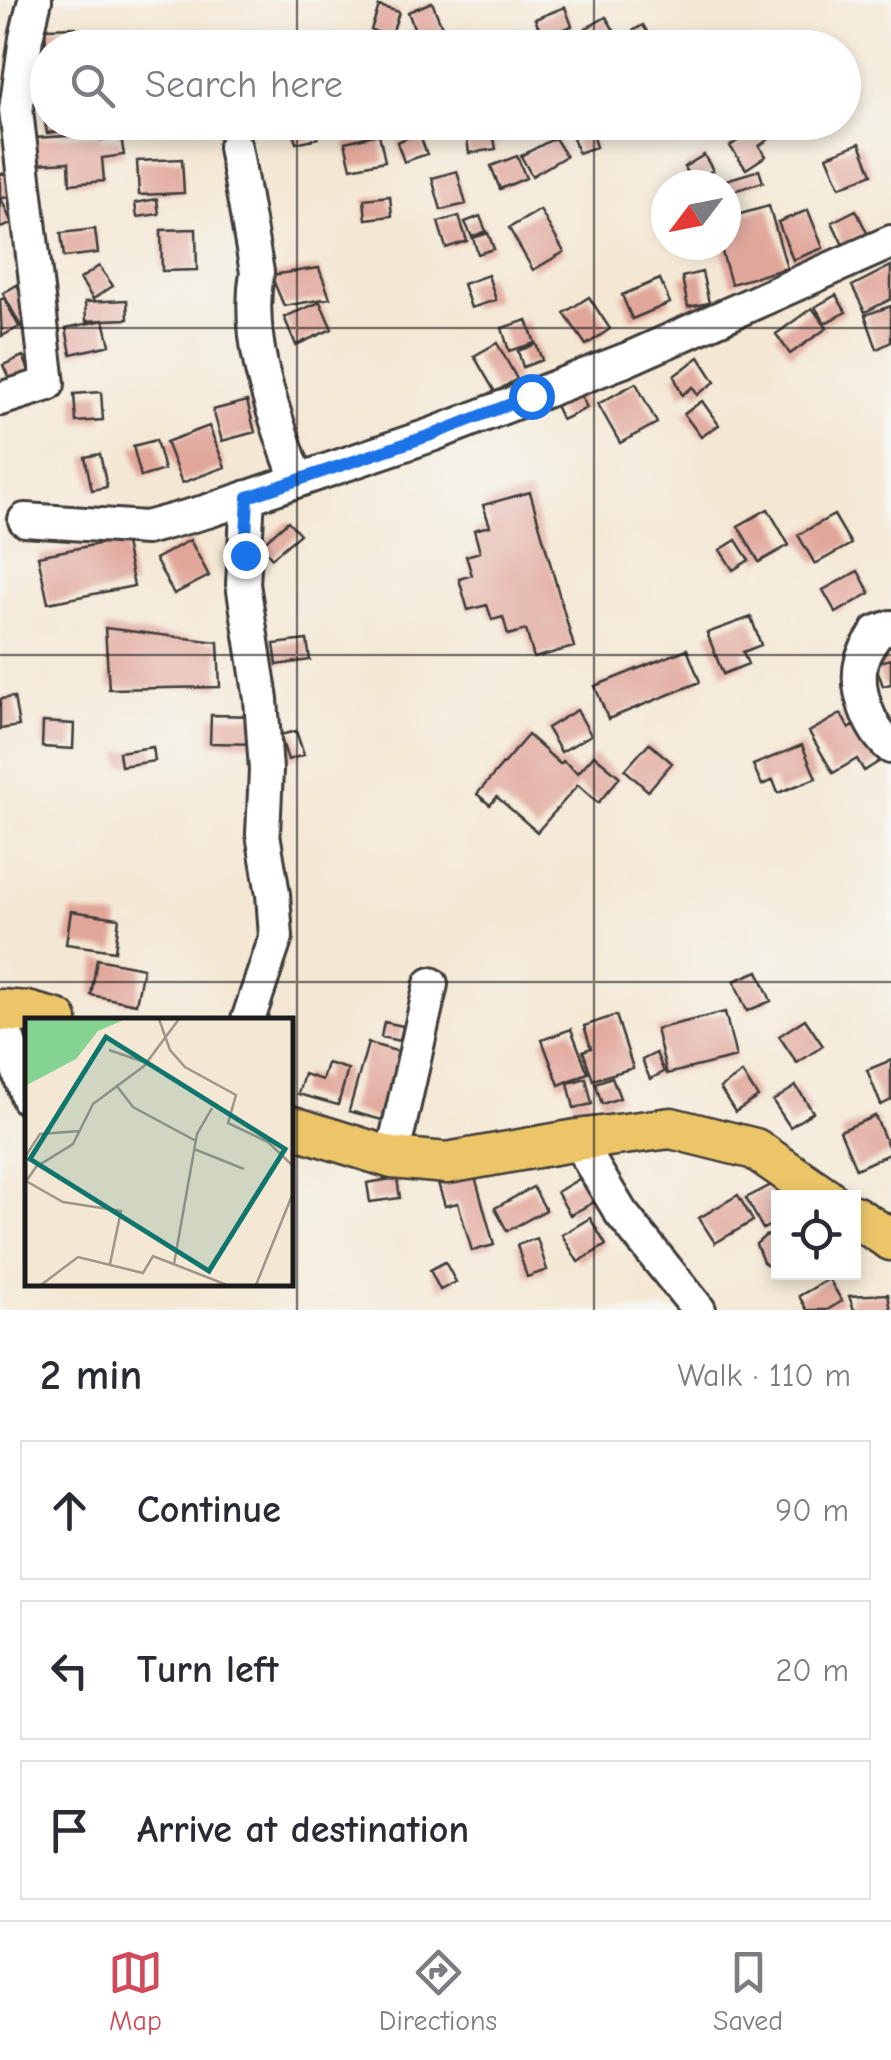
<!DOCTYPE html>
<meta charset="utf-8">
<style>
:root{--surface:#fff;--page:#f2f2f3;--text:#2b2b33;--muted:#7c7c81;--line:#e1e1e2;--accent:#d1495b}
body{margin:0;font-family:"Comic Neue",sans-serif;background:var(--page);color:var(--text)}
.controls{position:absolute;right:30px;bottom:30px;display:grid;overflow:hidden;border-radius:0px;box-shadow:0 5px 15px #0003}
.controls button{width:90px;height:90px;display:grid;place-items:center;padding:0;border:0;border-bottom:2px solid var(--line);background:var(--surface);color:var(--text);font:50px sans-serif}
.compass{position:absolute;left:651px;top:170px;width:90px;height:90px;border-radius:50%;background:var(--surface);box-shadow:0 5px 15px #0003;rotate:238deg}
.stop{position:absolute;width:30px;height:30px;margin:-22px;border:8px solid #1a73e8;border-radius:50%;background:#fff}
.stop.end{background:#1a73e8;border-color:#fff;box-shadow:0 2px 10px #0008}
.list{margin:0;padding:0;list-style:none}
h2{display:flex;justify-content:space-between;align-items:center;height:130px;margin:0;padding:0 40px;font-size:42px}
h2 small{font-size:32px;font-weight:400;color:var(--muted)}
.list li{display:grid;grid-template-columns:65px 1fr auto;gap:30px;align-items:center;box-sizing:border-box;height:140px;margin:0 20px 20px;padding:0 20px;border:2px solid var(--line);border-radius:0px}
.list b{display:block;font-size:38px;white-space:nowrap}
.list em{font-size:32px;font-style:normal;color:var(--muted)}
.icon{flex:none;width:55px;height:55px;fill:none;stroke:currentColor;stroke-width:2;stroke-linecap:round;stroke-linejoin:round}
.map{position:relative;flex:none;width:891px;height:1310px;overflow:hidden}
.search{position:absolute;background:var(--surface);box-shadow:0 5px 15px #0003;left:30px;right:30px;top:30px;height:110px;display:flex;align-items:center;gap:25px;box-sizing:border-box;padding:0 35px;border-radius:55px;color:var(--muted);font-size:38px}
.sheet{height:610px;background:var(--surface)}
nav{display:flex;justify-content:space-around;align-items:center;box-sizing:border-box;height:140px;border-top:2px solid var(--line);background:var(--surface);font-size:28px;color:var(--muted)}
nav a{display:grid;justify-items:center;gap:5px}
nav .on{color:var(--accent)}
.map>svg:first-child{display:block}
</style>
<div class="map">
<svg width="891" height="1310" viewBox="0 0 891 1310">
<rect width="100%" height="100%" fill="#f6f6f2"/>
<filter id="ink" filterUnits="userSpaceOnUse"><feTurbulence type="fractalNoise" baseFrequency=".01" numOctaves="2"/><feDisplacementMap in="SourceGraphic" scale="20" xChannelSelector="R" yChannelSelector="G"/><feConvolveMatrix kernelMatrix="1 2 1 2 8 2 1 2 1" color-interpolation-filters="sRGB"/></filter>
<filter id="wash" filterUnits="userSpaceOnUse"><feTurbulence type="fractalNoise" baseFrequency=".0048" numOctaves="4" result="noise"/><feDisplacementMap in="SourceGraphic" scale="40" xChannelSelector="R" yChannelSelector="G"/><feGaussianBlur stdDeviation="2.25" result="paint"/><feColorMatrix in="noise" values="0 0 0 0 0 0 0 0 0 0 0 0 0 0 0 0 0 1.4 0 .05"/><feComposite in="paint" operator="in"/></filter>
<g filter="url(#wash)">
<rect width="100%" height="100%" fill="#f4e7d3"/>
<g id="blocks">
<path fill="#e1a69a" d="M432,2L444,32L419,41L408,12Z
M379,6L399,12L391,37L371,30Z
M565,7L572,26L543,38L535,19Z
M606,17L618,37L596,48L585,29Z
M643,25L657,48H634L626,35Z
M76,27L77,48H46L45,28Z
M45,122H81L82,128L47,133Z
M291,122H314L318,138L296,143Z
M491,122L496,149L469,153L465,125Z
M762,124L772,137L759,146L766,156L746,169L730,146Z
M591,131L596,147L578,153L573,137Z
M419,133L427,154L404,162L397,142Z
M100,134L101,140L121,137L124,155L102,158L104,181L70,184L69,162L36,164L34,138Z
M379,134L385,161L351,168L345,142Z
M555,138L566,156L532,176L521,156Z
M860,143L872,174L840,187L827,156Z
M704,155L713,170L692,182L684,167Z
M517,156L526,178L500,189L491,166Z
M182,159L184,193L139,195L137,161Z
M759,170L763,182L730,192L726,180Z
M457,171L466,204L441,210L432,178Z
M9,173L12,197L1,198L12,224L0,228V174Z
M390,196L392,216L366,219L364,199Z
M157,199L159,214L137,217L135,203Z
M769,206L787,268L731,284L720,245H726V218Z
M540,210L564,252L533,270L509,228Z
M808,210L823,248L793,260L778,222Z
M856,210L867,233L843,245L832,222Z
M459,216L467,241L446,248L438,222Z
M480,216L486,231L472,237L465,222Z
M95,229L98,253L64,257L61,233Z
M196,229L197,270L162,271L161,230Z
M488,233L494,249L478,254L473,238Z
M99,266L113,286L93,299L80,279Z
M891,266V299L865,312L852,286Z
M319,268L330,298L284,306L271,275Z
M702,272L709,303L688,307L682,277Z
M488,275L496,300L471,308L463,284Z
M660,279L670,303L632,319L622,295Z
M17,285L39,324L24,332L3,293Z
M836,295L846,312L825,323L815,307Z
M589,297L610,329L586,345L564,313Z
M4,298L19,327L2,336L0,300Z
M127,300L128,319L104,320L110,345L71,354L66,328L104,320L86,321L85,302Z
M320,302L332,329L296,345L284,317Z
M891,306V342L877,349L865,315Z
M812,308L827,328L790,354L776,334Z
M527,320L535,343L509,351L502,328Z
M497,343L517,379L495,392L474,356Z
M536,344L542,360L523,367L518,351Z
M23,356L32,378L13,387L3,365Z
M699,357L715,382L697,395L693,387L682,395L674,376Z
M636,383L657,423L620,443L598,404Z
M579,391L587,408L562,420L554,403Z
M101,392L103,420L76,422L74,394Z
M247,401L255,432L222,441L213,410Z
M702,401L719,425L701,437L684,414Z
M209,426L225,467L182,483L166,442Z
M156,440L164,470L141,477L133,446Z
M100,454L107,487L92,490L85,457Z
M530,492L574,647L534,658L526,630L508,635L503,617L492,620L487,605L468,610L459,579L472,575L466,556L480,552L474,530L490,526L483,505Z
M768,509L789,545L759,562L738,526Z
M834,515L851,544L815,564L798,535Z
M288,521L300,534L272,558L261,545Z
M124,539L134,586L48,603L38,556Z
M190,540L209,576L174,594L155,559Z
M736,540L749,560L733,570L720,550Z
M858,571L870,593L836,613L823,590Z
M751,617L761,645L743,652L748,664L723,674L707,633Z
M105,628L218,642L220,687L109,689Z
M307,640L310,660L277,665L274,644Z
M687,649L700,682L608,719L595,686Z
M891,659V684L883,686L875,663Z
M14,697L19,726L0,729V699Z
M577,710L591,735L561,752L547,728Z
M841,714L849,729L859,723L880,761L864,771L857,759L833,773L809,732Z
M211,715L259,716V744L210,743Z
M43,722L74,724L73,749L42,747Z
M296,731L304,755L288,760L280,735Z
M528,735L560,764L563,761L578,773L594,755L620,777L598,803L578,785L537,832L497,797L490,805L477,794Z
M649,743L672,763L648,791L625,770Z
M802,745L816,778L778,793L773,780L762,785L753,765Z
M153,747L155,761L121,766L119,752Z
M71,911L119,918L115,951L66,944Z
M97,959L143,968L136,1004L91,995Z
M758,971L771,1001L747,1011L734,981Z
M725,1012L736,1057L667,1074L656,1029Z
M616,1015L633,1068L593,1080L583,1051L591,1048L584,1026Z
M805,1019L823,1046L797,1063L779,1036Z
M384,1022L403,1026L400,1041L381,1037Z
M571,1029L588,1073L559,1085L542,1040Z
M368,1043L400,1052L382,1120L349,1111Z
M656,1053L664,1072L650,1079L642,1060Z
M891,1060V1100L881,1105L867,1070Z
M327,1063L348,1069L338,1105L298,1094L304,1074L322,1080Z
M742,1073L758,1097L735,1112L720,1088Z
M612,1077L620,1098L602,1104L595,1083Z
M586,1078L592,1104L574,1108L568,1083Z
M796,1086L813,1112L790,1127L773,1101Z
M875,1116L891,1153L856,1169L840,1131Z
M474,1173L494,1245L472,1251L458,1203L445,1206L438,1183Z
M586,1175L600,1199L570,1215L557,1192Z
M397,1178L400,1198L370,1202L367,1183Z
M785,1178L796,1198H778V1221L763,1229L746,1198Z
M533,1187L546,1210L507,1231L495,1208Z
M738,1195L753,1221L715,1243L699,1218Z
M590,1218L606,1245L578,1262L562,1235Z
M778,1233V1274L763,1262L756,1244L765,1236Z
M537,1238L547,1270L527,1277L517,1245Z
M445,1262L456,1282L440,1290L430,1270Z
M829,1279L842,1301L827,1310H807L799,1296Z
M888,1294L891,1310H854L849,1296Z"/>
</g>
</g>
<g filter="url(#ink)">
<use href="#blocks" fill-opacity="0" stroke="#3c3a37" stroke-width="2.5"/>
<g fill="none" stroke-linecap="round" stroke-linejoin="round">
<defs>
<path id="minor" d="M235,147L257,272C245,344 274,413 297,480
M0,399L48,384L16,110L26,38L35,0
M248,497L243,584L261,699L266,770L263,834L273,894L276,937L248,1020
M25,520L146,528L208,511L434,434L628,359L891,242
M891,627L877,632C873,640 864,650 862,660C854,688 869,729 891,747
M0,1016L28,1099
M577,1140L621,1213L699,1310
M392,1158L431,984"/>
<path id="major" d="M0,1010L27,1012L57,1020
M290,1126L392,1158L447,1163L577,1140L671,1128L755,1149L826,1198
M854,1216L891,1240"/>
</defs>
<use href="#minor" stroke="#3c3a37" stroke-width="38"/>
<use href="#major" stroke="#3c3a37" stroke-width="45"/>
<use href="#minor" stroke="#fff" stroke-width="32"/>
<use href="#major" stroke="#edc569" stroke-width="40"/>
</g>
</g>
<g fill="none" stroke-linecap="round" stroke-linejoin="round" filter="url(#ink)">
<path stroke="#1a73e8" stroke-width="12" d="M245,555L248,497L434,434L531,396"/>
</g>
<path fill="none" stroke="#1c1c1c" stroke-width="2.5" stroke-opacity="0.55" d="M297,0V48M594,0V48M297,122V1310M594,122V1310M0,328H891M0,655H891M0,982H891"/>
<g transform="translate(25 1018)">
<rect width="268" height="268" fill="#f4e7d3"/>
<path d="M0,1H101L73,13L51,41L0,68Z" fill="#84d392"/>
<path fill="none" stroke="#9e968a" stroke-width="2.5" d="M134,1L145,32L160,49L211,77L203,105L243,124L268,148M84,32L122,45M91,67L108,89L171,123M169,131L219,151M0,139L15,116L55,113M1,163L38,184L96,193L85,246M0,165L11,149L48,126L68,86L119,48L154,1M149,246L172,116L187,90M16,267L53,239L118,255L128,238L202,267M231,267L268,175"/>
<path fill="#0f766e" fill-opacity="0.15" stroke="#0f766e" stroke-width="5" d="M81,19L260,131L184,253L5,141Z"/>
<rect width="268" height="268" fill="none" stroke="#1c1c1c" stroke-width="5"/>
</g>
</svg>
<div class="controls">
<button><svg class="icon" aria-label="locate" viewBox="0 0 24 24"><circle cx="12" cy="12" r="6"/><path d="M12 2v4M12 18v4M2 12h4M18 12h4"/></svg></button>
</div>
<svg class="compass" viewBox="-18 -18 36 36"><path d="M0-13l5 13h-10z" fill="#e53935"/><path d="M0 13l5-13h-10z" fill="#7c7c81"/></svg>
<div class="stop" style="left:531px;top:396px"></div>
<div class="stop end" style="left:245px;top:555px"></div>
<div class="search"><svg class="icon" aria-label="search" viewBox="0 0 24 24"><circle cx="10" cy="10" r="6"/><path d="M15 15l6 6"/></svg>Search here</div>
</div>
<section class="sheet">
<h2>2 min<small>Walk · 110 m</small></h2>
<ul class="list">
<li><svg class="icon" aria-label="ahead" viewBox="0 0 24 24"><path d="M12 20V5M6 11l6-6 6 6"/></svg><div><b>Continue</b></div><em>90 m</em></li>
<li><svg class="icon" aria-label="left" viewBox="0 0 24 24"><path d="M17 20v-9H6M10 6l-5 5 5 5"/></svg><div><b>Turn left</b></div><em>20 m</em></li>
<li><svg class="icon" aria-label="arrive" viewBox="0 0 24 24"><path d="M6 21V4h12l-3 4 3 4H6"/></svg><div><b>Arrive at destination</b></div></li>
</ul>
</section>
<nav>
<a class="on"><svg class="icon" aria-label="map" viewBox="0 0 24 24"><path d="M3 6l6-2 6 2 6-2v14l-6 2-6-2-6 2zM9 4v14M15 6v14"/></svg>Map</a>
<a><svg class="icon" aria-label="directions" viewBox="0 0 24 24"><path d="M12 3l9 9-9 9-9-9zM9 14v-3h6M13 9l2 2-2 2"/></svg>Directions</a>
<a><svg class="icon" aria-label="saved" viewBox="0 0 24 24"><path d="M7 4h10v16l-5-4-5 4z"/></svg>Saved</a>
</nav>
